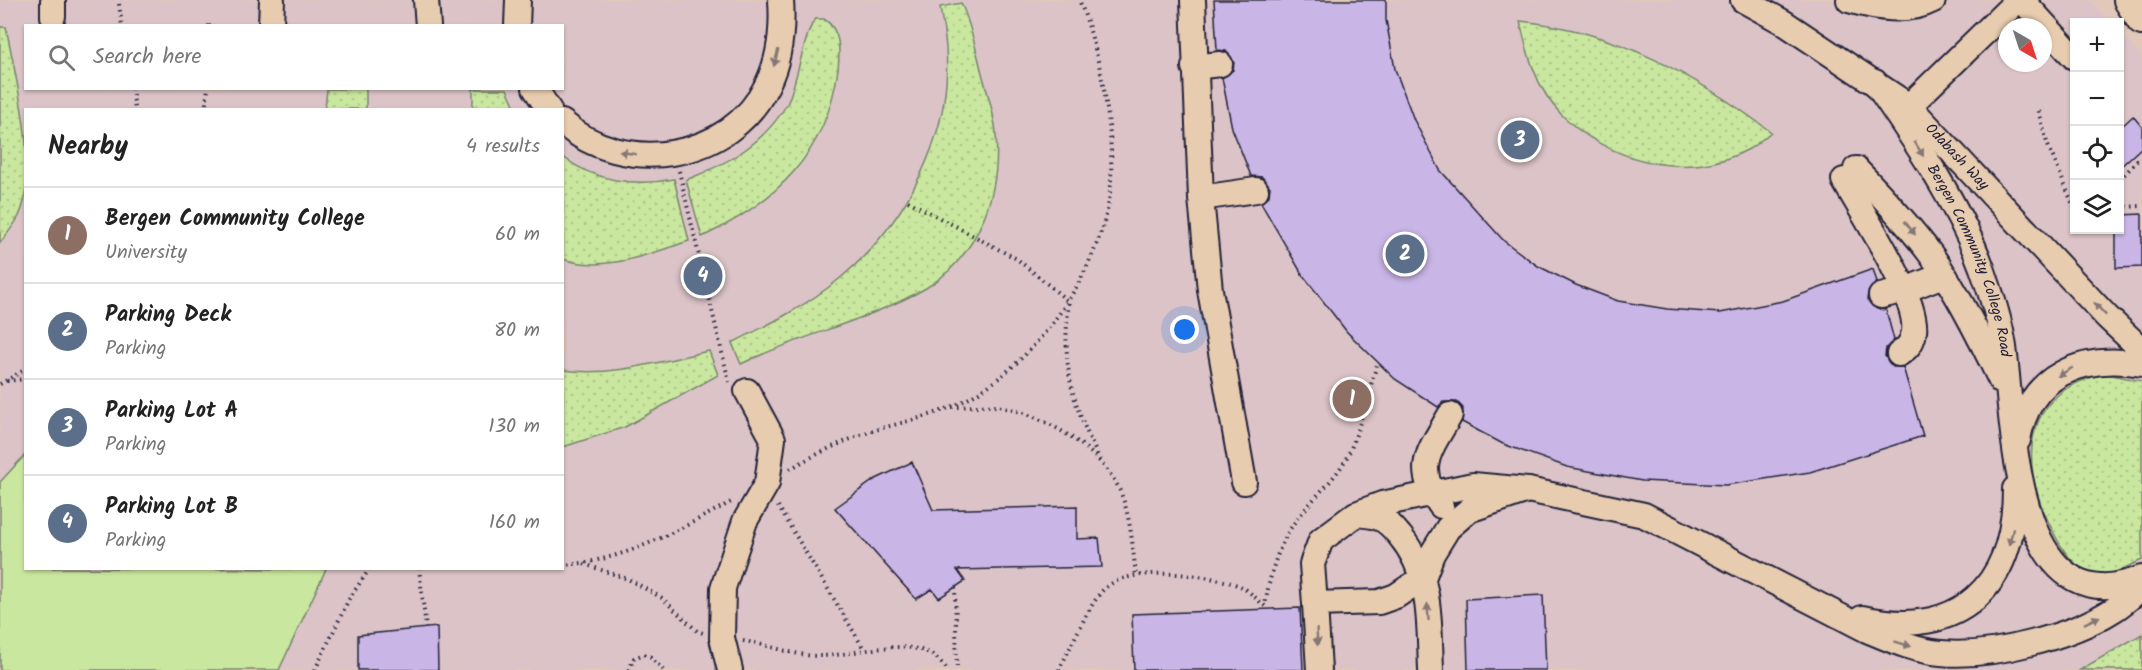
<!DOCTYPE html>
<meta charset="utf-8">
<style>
:root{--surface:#fff;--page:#f6f6f6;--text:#222;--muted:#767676;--line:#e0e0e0;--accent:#c8321e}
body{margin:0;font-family:Kalam,sans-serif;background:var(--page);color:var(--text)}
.controls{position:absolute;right:18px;top:18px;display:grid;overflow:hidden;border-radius:0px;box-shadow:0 2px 4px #0004}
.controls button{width:54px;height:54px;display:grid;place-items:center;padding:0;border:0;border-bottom:2px solid var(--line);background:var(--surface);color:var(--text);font:30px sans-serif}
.compass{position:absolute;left:1998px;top:18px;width:54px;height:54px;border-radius:50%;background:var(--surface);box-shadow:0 2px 4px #0004;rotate:141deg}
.you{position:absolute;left:1185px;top:330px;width:21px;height:21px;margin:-15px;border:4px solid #fff;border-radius:50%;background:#1a73e8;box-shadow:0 0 0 9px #1a73e833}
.badge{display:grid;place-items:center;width:39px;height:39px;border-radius:50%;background:var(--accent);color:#fff;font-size:20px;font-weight:700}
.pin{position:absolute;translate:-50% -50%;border:3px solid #fff;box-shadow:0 2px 6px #0006}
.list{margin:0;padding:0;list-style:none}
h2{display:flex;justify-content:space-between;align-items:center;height:78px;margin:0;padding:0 24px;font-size:26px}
h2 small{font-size:20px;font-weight:400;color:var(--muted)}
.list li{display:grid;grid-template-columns:39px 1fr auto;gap:18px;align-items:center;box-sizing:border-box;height:96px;padding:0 24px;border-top:2px solid var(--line)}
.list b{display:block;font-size:22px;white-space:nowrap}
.list p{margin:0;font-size:20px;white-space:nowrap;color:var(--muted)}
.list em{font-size:20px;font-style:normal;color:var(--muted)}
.icon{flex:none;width:33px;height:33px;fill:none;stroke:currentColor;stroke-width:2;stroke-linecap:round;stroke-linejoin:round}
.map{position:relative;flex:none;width:2142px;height:670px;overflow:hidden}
.search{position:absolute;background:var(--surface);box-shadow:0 2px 4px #0004;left:24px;top:24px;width:540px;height:66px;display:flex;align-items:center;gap:15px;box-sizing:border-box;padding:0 21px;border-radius:0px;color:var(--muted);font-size:22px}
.panel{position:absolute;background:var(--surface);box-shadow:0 2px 4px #0004;left:24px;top:108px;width:540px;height:462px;border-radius:0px}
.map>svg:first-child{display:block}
</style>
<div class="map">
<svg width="2142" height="670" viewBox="0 0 2142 670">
<defs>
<pattern id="grass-dots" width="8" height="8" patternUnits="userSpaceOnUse" patternTransform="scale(1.5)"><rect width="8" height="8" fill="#cae79f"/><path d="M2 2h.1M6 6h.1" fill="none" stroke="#adc68a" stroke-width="1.8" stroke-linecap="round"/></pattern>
</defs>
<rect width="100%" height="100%" fill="#e2c8ba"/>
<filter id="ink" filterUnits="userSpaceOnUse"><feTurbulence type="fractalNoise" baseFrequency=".0167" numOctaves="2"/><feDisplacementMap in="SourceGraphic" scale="12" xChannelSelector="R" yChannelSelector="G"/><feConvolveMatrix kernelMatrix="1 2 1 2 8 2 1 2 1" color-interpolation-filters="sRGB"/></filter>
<g filter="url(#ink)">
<path fill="#dbc3c7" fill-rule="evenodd" d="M0,0H2089L2110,22H2074V230H2120V33L2142,57V634L2080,670H0ZM26,26H562V88H26ZM2007,27H2043V63H2007ZM26,110H562V568H26Z"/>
<path fill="url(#grass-dots)" stroke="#76846d" stroke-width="1.5" d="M961,3C971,25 976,50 982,73C987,93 995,114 996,135C1001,193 978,257 926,288C870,320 800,335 741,364L732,343C768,325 806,306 838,280C905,225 953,136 946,48C945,34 942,21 940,7Z
M816,19H824C841,30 840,51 838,69C827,154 776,202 702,237L686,180C727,164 764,144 787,104C796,87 806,25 816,19Z
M1520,21C1615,30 1697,76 1771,132C1764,138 1757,144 1749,149C1687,183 1606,161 1560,113C1536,88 1527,53 1520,21Z
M0,27H6C15,74 40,173 19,216C14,226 6,235 0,243Z
M327,89H366V109H325Z
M473,89H507L516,109H473Z
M563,157C594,181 635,187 674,179L689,241C648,254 605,273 563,259Z
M709,351L718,375L625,427L563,447V370C614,377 659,361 709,351Z
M2106,374L2142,381V560L2107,576C2098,573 2084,571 2077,565C2064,554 2056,538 2049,523C2017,459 2025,389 2106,374Z
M2142,634V670H2080Z"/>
<path fill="#cae79f" stroke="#76846d" stroke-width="1.5" d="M25,455L26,568L326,569L279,670H0V482Z"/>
<path fill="#cab6e6" stroke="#22223b" stroke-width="1.5" d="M1214,0H1386V20L1395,69L1414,120L1440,170L1504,241L1538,266L1576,285L1618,301L1667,309L1720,313L1783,301L1873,269L1877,282L1868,292L1867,300L1877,309L1886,310L1894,340L1886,348L1885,356L1893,367H1903L1923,436L1810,472L1726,485L1642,481L1567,467L1503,444L1462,422L1463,408L1457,402H1443L1438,407L1395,379L1347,332L1302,274L1261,203L1269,196L1270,187L1262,177L1251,176L1232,128L1222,78L1233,70L1234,62L1226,51L1217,50Z
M2133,116L2142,127V147L2120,167V128Z
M2142,214V267L2116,268V230H2120V215Z
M912,462L933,510L1077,506V539L1099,538L1102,567L957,570L965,581L939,598L932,589L916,599L835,508L874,480Z
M1543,595L1546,670H1468L1466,599Z
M1300,608L1303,670H1134L1132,614Z
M437,627L438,670H358V635Z"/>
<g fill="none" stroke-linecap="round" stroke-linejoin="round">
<defs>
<g id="minor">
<path d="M426,0L428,26"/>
<path d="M1193,0L1201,198L1210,290L1244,482"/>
<path id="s1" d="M1743,0L1783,22L1909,106L2107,317L2142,350"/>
<path d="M1849,0C1876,8 1906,14 1933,0"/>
<path d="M2022,0L2074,57"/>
<path d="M53,16V0"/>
<path d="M271,25L272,0"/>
<path d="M517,26L518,0"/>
<path d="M1194,67L1220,64"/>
<path id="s2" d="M1875,82C1915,141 1957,201 1982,268C1991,294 2000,320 2004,347C2014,421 2012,630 2142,578"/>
<path d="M535,88L549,110"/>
<path d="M1909,106L2018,0"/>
<path d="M562,122C623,177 731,161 767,85C780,59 783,29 781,0"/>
<path d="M1856,169C1883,197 1909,225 1932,256C1959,295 1981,339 2001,381"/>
<path d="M1844,180C1861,211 1919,299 1914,332C1912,343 1908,348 1899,354"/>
<path d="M1201,198L1256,190"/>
<path d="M1881,296L1905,290L1943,275"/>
<path d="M2018,440C2029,374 2082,354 2142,364"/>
<path d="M1473,485L1528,490L1469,510L1448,528L1432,554L1423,578L1396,596L1379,602L1315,604L1312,564L1321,540L1356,514L1382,504Z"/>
<path d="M1528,490L1644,515L1867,630C1891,640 1915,651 1941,653C1990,658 2071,637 2113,610C2123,604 2132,595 2142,588"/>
<path d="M1441,506C1413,468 1429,452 1450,415"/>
<path d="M1356,514C1363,515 1373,515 1379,518C1388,521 1395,530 1400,536C1432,574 1429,623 1431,670"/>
<path d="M1315,604L1319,670"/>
<path d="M1862,618C1960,640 2015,586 2015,489"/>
<path d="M730,670L722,638L723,588L745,521L767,483L773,439L747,391"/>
</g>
<path id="major" d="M2129,0L2142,20"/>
</defs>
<use href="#minor" stroke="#22223b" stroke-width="28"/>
<use href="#major" stroke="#22223b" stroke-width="34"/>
<path stroke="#22223b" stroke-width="4" stroke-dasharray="1.5 4.5" stroke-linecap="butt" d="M119,4L122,26
M209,26V20
M132,88L135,110
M205,110L208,88
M2039,111L2047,143L2074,207
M679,171L729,382
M2120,179L2137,161L2142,162
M908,201L1017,259L1069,302C1061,366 1072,404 1100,460
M2120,207L2142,206
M2084,230H2114
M7,381L26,379
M0,384L26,369
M952,407C966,407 980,405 994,406C1039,411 1101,448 1120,491C1131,517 1133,549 1136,577
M790,469C815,454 844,441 872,431C898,423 926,418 951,407C1027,374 1091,286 1108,206C1119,150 1101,52 1079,0
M778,506L864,649
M584,564L628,579L662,598L697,631L703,633
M562,565C623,562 678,530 731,502
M419,568L426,628
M955,587L957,670
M743,641C767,644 792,655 816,656C851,657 899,637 931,654C937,657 943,665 948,670
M315,670L349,599L370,568
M629,670L634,658L644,654L651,657L663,670
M1059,670C1069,651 1090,603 1103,590C1127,564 1211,574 1240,586C1249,590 1257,600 1265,606C1270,573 1279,539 1302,513C1317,494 1334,480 1346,459C1358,437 1369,388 1378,362"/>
<use href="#minor" stroke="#e8ccaf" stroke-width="24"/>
<use href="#major" stroke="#e8ccaf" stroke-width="30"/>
</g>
<defs><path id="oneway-solid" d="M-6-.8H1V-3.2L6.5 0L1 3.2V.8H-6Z" transform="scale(1.5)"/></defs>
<g fill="#857775">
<use href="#oneway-solid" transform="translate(776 58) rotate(105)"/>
<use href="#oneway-solid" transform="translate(1919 149) rotate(59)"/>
<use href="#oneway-solid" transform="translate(628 153) rotate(-171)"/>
<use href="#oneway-solid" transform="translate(1910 228) rotate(52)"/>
<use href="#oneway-solid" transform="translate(2100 309) rotate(-133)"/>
<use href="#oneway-solid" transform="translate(2065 372) rotate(150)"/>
<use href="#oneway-solid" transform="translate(2011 537) rotate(104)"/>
<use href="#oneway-solid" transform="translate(1428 612) rotate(-94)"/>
<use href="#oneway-solid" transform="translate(2092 620) rotate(-25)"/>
<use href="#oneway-solid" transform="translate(1317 637) rotate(87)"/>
<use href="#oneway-solid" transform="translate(1903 644) rotate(17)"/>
</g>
</g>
<g text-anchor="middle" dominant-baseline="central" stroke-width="4.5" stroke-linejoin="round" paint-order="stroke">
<g font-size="15" fill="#22223b" stroke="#e8ccaf">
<text stroke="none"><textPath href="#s1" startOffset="267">Odabash Way</textPath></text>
<text stroke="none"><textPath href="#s2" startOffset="204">Bergen Community College Road</textPath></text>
</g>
</g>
</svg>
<div class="controls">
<button>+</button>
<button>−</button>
<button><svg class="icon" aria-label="locate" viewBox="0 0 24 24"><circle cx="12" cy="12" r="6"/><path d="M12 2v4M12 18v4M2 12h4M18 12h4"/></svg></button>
<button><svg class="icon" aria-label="layers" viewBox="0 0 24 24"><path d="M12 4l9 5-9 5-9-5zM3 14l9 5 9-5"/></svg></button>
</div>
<svg class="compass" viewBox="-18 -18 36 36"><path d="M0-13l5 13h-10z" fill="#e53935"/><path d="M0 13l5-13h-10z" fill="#767676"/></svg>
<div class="you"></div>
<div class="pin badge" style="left:1352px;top:399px;background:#8d6e63">1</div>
<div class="pin badge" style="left:1405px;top:254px;background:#5c6f8a">2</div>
<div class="pin badge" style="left:1520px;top:140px;background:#5c6f8a">3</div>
<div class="pin badge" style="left:703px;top:276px;background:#5c6f8a">4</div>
<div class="search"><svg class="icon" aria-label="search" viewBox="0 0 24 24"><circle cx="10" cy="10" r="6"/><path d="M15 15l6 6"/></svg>Search here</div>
<section class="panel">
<h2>Nearby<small>4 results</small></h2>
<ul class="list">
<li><span class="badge" style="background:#8d6e63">1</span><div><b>Bergen Community College</b><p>University</p></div><em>60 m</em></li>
<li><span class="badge" style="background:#5c6f8a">2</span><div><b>Parking Deck</b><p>Parking</p></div><em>80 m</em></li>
<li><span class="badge" style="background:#5c6f8a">3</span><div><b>Parking Lot A</b><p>Parking</p></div><em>130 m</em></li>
<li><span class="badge" style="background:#5c6f8a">4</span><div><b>Parking Lot B</b><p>Parking</p></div><em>160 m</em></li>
</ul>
</section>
</div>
